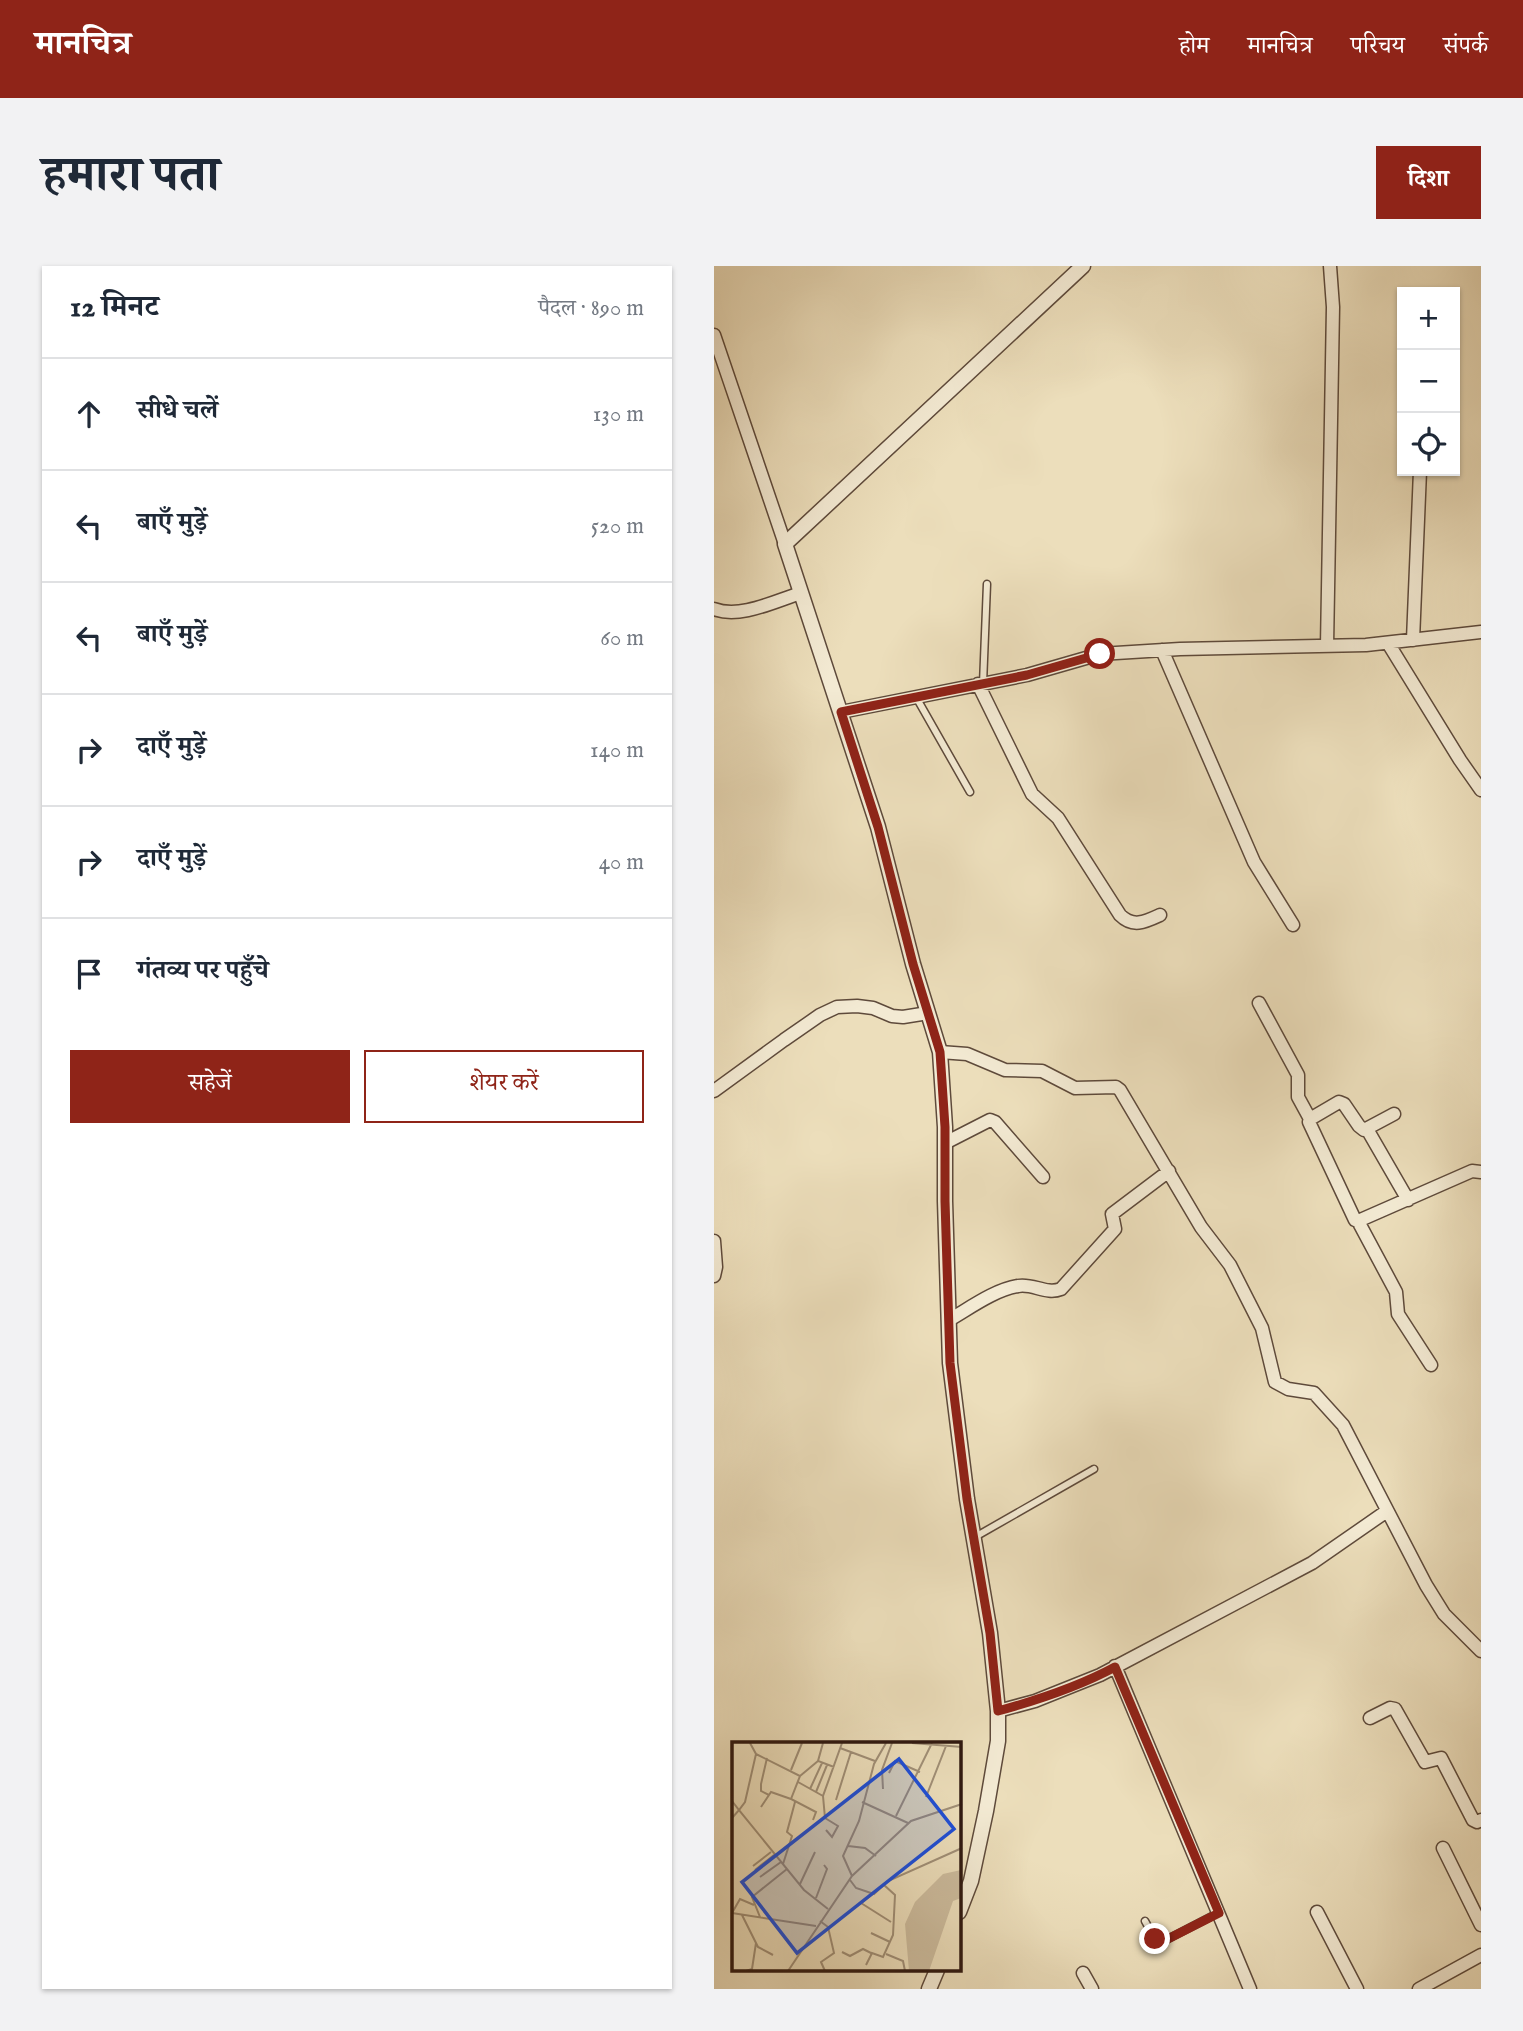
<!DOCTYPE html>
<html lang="hi">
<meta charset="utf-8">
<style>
:root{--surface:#fff;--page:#f2f2f3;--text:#1f2937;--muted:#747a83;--line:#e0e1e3;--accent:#8f2418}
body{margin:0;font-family:"IM FELL English","Noto Serif Devanagari",serif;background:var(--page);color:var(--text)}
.controls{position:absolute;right:21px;top:21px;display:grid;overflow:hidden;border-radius:0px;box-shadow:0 2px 5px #0004}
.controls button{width:63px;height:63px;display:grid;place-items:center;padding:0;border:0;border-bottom:2px solid var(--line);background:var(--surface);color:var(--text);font:35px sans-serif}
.stop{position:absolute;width:21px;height:21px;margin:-16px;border:5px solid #8f2418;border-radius:50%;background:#fff}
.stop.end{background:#8f2418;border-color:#fff;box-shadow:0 2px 7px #0008}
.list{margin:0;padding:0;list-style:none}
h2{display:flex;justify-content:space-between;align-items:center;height:91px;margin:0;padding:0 28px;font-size:30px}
h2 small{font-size:23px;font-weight:400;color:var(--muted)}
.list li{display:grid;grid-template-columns:46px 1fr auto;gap:21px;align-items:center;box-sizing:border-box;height:112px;padding:0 28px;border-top:2px solid var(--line)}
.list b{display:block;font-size:26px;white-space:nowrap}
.list em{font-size:23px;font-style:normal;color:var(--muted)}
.actions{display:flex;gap:14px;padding:21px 28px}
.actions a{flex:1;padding:16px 0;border:2px solid var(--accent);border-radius:0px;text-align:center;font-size:24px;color:var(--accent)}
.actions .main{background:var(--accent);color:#fff}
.icon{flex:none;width:38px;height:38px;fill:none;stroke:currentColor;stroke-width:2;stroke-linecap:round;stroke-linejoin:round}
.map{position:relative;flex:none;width:767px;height:1723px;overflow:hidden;border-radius:0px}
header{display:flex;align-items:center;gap:42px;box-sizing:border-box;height:98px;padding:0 35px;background:var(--accent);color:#fff}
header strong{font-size:33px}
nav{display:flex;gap:38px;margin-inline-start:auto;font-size:24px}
.intro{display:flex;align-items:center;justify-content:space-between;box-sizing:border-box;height:168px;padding:0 42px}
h1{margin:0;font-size:49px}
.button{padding:18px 32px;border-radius:0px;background:var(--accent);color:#fff;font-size:24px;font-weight:700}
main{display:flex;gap:42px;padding:0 42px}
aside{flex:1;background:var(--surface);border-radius:0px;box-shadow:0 2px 5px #0004}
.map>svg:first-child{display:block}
</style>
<header>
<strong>मानचित्र</strong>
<nav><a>होम</a><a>मानचित्र</a><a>परिचय</a><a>संपर्क</a></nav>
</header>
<div class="intro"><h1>हमारा पता</h1><a class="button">दिशा</a></div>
<main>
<aside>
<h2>12 मिनट<small>पैदल · 890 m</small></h2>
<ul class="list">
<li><svg class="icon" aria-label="ahead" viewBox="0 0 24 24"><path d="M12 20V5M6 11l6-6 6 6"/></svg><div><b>सीधे चलें</b></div><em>130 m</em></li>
<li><svg class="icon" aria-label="left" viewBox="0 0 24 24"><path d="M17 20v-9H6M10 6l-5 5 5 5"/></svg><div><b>बाएँ मुड़ें</b></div><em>520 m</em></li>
<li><svg class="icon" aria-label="left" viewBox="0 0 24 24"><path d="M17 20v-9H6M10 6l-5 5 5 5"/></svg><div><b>बाएँ मुड़ें</b></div><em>60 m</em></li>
<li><svg class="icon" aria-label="right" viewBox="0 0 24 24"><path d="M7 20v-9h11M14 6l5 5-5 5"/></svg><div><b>दाएँ मुड़ें</b></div><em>140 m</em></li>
<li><svg class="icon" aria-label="right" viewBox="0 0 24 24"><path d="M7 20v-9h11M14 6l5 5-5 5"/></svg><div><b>दाएँ मुड़ें</b></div><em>40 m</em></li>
<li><svg class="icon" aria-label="arrive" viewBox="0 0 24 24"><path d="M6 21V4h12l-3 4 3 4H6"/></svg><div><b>गंतव्य पर पहुँचे</b></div></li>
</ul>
<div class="actions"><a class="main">सहेजें</a><a>शेयर करें</a></div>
</aside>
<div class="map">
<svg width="767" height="1723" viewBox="0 0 767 1723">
<rect width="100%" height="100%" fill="#ecdebb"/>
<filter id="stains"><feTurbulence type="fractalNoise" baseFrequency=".00286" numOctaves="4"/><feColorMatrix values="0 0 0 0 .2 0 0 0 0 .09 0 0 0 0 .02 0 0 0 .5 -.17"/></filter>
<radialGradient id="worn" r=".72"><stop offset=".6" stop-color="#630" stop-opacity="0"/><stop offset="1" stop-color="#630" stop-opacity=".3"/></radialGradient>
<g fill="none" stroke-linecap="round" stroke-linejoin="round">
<defs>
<path id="service" d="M269,418L273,318
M202,431L256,526
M261,1271L380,1203
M431,1655L441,1673L446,1677L504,1647"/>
<path id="minor" d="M0,69L71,278
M0,343C26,353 61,335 87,327
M699,374L706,205
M674,377L746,494L767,524
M613,380L619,41L616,0
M448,384L540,596L579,659
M264,418L318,528L344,552L406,649C419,662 431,656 446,649
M127,446L313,409L386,388L466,383L652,379L767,366
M545,737L584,809V831L596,853
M226,786L253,788L291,804L328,805L361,822L402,821L406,824L487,961L516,999L548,1062L561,1116L574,1123L600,1127L629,1159L712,1319L730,1348L767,1385
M0,825L70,774L106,749L123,741L143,740L159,742L178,750L189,751L214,747
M680,848L650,864L645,860L630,838L625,836L596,853L595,856L641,954L644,955L758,905L767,906
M653,863L694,934
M231,877L276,854L281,856L329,911
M644,955L682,1026L684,1048L717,1099
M0,975L2,1001L0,1010
M235,1054C256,1042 280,1024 304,1020C319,1017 332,1029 347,1023L401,963L398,948L455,905
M401,1400L536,1723
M284,1445L321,1435L386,1409L598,1297L673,1245
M656,1452L676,1442L681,1443L711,1496L727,1492L759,1554L763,1556L767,1554
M729,1582L767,1659
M603,1646L643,1723
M369,1707L378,1723
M705,1723L767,1689"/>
<path id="tertiary" d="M245,1646L257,1615L272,1545L284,1475V1445L276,1367L253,1233L236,1097L231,935V861L226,786L199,698L164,561L71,278L369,0
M215,1723L223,1704"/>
</defs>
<use href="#service" stroke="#5e4a3b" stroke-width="9"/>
<use href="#minor" stroke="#5e4a3b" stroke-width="15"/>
<use href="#tertiary" stroke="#5e4a3b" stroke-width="17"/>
<use href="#service" stroke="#f3ead3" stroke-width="6"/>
<use href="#minor" stroke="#f3ead3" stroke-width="12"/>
<use href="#tertiary" stroke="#f3ead3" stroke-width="14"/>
</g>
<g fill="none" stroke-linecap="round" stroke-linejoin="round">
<path stroke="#8f2418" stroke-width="9" d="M386,388L313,409L127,446L164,561L199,698L226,786L231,861V935L236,1097L253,1233L276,1367L284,1445C324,1434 364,1421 401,1401L505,1647L446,1677L441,1673"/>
</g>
<g transform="translate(18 1476)">
<rect width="229" height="229" fill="#ecdebb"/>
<path d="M229,128V156L221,159L197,229H177L173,182L183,160L211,132Z" fill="#ccbc9e"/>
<path fill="none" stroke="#a08f77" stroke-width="2" d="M91,1L86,19L102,25M180,1L230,5M108,6L143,19M24,12L68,34L59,57L84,70L81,78M35,16L29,42V49L37,53M59,28L70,1M157,31L163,19L188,30M68,34L86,19M66,40L91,54M78,47L90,21M151,47L150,28L160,1M84,50L95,23M194,55L214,4M104,58L119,10M0,59L7,68L13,60L24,12L18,1M130,60L176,81M29,65L39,50L59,57M164,74L200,1M0,76L7,68L72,148L96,167M94,88L100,95L106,84L93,76L91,54L110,1M116,104L133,106L144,114M51,122L60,94L55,90L63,60M21,124L39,110M23,128L42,113M120,134L111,114L127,79L142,22L154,1M28,135L49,120M118,138L124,146L142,152L156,139L230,106M68,142L83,110M141,152L129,161L159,180M84,156L95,127L92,123M0,171L84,184M0,171L8,157L22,163M10,173L26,205L41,213M28,175L20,155L55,127M88,179L96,185L102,211L89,220L93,229M139,191L158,200M110,210L118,214L131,207L139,211M154,212L171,219L173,229M134,223L140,211L151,215L161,193L163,153L152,143M14,229L20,227L24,201M56,229L120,134L179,79L230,62"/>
<path fill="#1d4ed8" fill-opacity="0.15" stroke="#1d4ed8" stroke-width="3.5" d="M167,17L222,87L65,211L10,140Z"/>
<rect width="229" height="229" fill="none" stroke="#2f1810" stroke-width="3.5"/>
</g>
<rect width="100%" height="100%" filter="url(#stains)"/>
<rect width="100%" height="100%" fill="url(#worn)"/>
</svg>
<div class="controls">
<button>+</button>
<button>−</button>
<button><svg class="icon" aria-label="locate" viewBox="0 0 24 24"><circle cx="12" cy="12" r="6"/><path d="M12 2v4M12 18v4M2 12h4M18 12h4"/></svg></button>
</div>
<div class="stop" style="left:386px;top:388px"></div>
<div class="stop end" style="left:441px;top:1673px"></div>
</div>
</main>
